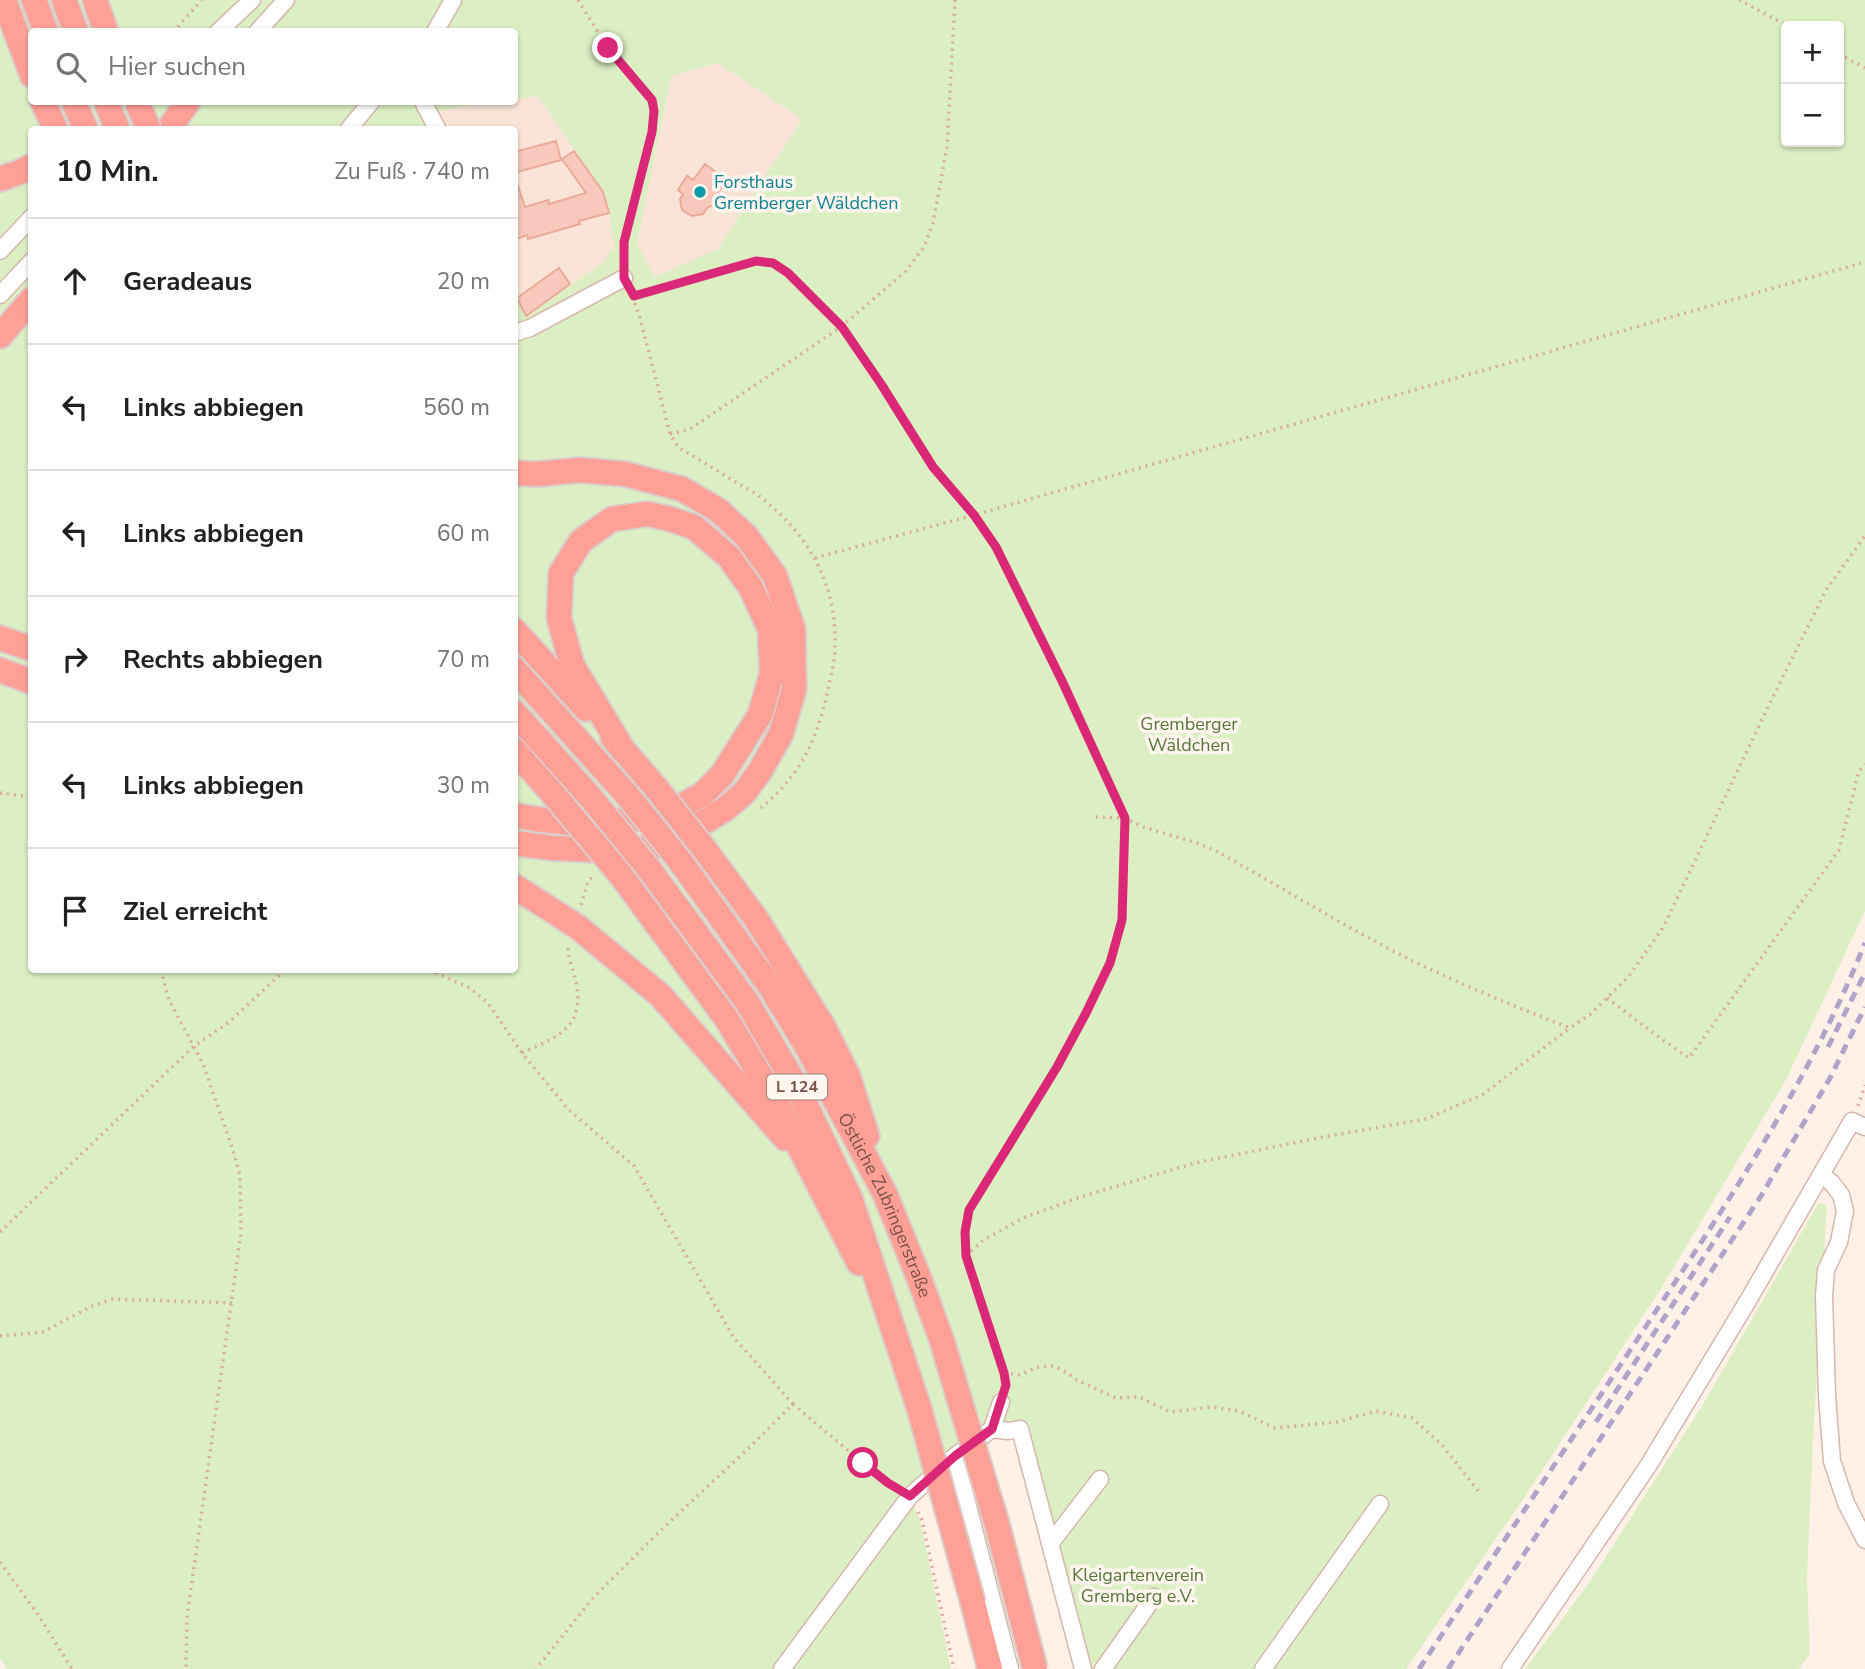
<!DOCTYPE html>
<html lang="de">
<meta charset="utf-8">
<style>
:root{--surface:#fff;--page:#f6f6f6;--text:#202124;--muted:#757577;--line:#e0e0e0}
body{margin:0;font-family:"Nunito Sans",sans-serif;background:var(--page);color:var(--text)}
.controls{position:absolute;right:21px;top:21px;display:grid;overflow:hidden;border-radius:7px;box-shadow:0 2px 5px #0004}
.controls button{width:63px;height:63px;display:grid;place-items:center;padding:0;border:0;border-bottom:2px solid var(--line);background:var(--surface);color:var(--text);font:35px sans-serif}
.stop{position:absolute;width:21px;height:21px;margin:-16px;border:5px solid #db2777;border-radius:50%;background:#fff}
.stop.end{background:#db2777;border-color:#fff;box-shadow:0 2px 7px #0008}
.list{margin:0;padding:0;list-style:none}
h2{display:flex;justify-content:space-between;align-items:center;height:91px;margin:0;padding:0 28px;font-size:30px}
h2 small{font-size:23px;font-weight:400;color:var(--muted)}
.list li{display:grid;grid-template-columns:46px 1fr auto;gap:21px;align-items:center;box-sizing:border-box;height:126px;padding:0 28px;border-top:2px solid var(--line)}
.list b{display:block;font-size:26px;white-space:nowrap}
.list em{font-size:23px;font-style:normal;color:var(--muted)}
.icon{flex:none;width:38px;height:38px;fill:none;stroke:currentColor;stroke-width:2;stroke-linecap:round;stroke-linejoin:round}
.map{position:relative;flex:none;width:1865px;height:1669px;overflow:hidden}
.search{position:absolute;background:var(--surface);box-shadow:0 2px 5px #0004;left:28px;top:28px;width:490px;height:77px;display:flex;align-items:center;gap:18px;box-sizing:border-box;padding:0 24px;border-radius:7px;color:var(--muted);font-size:26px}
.panel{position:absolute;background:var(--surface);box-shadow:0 2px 5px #0004;left:28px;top:126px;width:490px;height:847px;border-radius:7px}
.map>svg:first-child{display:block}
</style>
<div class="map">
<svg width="1865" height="1669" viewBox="0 0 1865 1669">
<rect width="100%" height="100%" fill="#fff1e7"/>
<path fill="#f9e4d7" d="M718,63L802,119L718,249L655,277L637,245L671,76Z
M538,96L603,192L609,213L615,252L611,250L603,263L529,313L525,314L515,293L514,130L434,129L427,115L459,107L498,102H514L515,99Z"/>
<path fill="#dcefc3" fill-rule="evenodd" d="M0,0H1865V911L1787,1078L1662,1287L1524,1498L1406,1669H1073L1011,1419L904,1487L920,1519L951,1669H7L0,1658ZM1786,26H1839V142H1786ZM32,32H514L515,99L538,96L603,192L609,213L615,251L611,250L603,263L529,313L525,314L515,293L514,970H32V130L434,129L428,114L459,107L498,102H32ZM718,63L802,119L718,249L655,277L637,244L671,76Z
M1819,1202L1827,1206L1813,1438L1807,1579L1810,1653L1799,1669H1525L1591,1580L1704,1403Z"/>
<path fill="#f7c8bb" stroke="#ecaa99" stroke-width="2" d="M556,141L561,160L514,173V152Z
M574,151L603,192L609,213L579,221L580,224L528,239L527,235L514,240V183H517L525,207L548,200L549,204L586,193L562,159Z
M705,164L727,180L716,196L715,205L708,207L703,214L692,216L682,210L680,199L683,194L678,190L687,176L693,180Z
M559,268L570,284L526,316L517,298Z"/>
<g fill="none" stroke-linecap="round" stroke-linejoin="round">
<defs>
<path id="minor" d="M218,32L252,0
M257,32L286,0
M435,32L453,0
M423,102L438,130
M348,130L371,102
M0,251L32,217
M0,295L32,261
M514,333L530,328L624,278
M1821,1175L1831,1182L1841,1195L1845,1211L1839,1242L1826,1270L1824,1296L1827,1396L1832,1461L1846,1503L1865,1540
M992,1429L1008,1431L1020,1429L1083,1669
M955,1456L1010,1669
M1050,1544L1100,1479
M782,1669L910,1496L955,1456L992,1429L1001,1402
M1103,1669L1154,1597
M1263,1669L1380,1504
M1510,1669L1648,1466L1746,1304L1852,1121L1865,1127"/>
<g id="highway">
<path d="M4,0L32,75"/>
<path d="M34,0L46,32"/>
<path d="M64,0L76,32"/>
<path d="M95,0L106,32"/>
<path d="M43,102L56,130"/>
<path d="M168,130L188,102"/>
<path d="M0,179L20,172L32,166"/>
<path d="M0,336L32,299"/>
<path d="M514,473L538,474L580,470L625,474L682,489L718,510L746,536L775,576L793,629L794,689L781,734L760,771L744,793L725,809L681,836L649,848L618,851L553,848L514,843"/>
<path d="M514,630L586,709"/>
<path d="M0,638L32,649"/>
<path d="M514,669L627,795"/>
<path d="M0,670L32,682"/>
<path d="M514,712L591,798"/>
<path d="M613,738L656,788"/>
<path d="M514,750L553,794"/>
<path d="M514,815L535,819L570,823L612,822L667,814L703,794L722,775L760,715L772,673L770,629L751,588L729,557L694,527L667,518L647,514L612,519L581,541L561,573L559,618L572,665L623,750"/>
<path d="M705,850L757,920L824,1028L848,1076L867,1136"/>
<path id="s1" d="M680,861L770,986L806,1045L885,1194L919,1278L942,1341L958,1395"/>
<path d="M649,869L747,1002L798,1089L850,1198L919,1408"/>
<path d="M620,874L726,1018L777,1103L859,1263"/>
<path d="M514,886L570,922"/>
<path d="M579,928L660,995L785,1138"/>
<path d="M973,1603L990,1669"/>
</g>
</defs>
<use href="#minor" stroke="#d5b8ad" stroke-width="19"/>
<use href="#highway" stroke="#dacecb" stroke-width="28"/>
<path stroke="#ddab9d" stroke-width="3.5" stroke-dasharray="2 5" stroke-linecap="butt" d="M578,0L608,48L652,100L654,111L652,132L624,242V262
M1739,0L1788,26
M173,32L202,0
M1839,54L1865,68
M630,290L640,318L670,434L678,447C698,459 718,471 737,483C746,488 756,493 764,500C811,538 837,586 835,647C835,663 830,679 827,694C816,743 798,779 758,810
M634,296L756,261L773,263L788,273L841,327L881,384L933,467L974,515L996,547L1063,683L1125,818L1122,920L1109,963L1086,1013L1057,1067L1010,1142L969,1210L965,1232L966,1256L1004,1373L1005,1386
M670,434L690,429L841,327L906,271L924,247L933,223L947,147L955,0
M815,558L974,515L1865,262
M0,793L32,797
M1096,817L1125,818L1143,827L1197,843L1216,851C1283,888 1348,929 1417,963C1467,987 1519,1008 1570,1028L1592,1013L1629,976L1664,926L1765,713L1826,590L1865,536
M581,905L588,881L595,875
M161,970L169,1000L203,1064L232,1147L240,1175L241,1233L187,1617L186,1669
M429,970L470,988L488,1003L522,1053L568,1109L634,1166L734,1338L793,1404L750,1447L662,1529L593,1598L536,1669
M1607,998L1660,1038L1689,1058L1839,850L1859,771L1865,764
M522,1053C559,1036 587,1027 575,978C572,967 568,957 568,946
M1858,1106L1865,1085
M0,1232L193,1047L228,1023L285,970
M966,1256L982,1241L1023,1218L1083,1196L1195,1163L1323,1137L1426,1119L1482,1095L1570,1028
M0,1336L43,1332L92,1306L113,1299L232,1303
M1004,1373L1020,1375L1037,1367L1053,1366L1066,1372L1077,1380L1116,1398L1139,1397L1170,1412L1212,1407L1239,1411L1275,1428L1337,1422L1376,1411L1412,1418L1442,1445L1479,1492
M793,1404L863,1463L897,1488
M918,1512L922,1520L954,1669
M0,1562L37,1613L72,1669"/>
<use href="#minor" stroke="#fff" stroke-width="16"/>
<use href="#highway" stroke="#ffa097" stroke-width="24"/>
<path stroke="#b1a2cb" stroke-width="5" stroke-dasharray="10 7" stroke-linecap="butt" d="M1828,1047L1865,973
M1596,1422L1730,1217
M1419,1669C1498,1550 1577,1431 1656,1311C1734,1193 1812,1075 1865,943
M1448,1669L1761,1196L1830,1078L1865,1007"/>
<defs>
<path id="highway-bridge" d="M74,102L86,130
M106,102L118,130
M137,102L149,130
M656,788L705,850
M553,794L620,874
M627,795L680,861
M591,798L649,869
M570,922L579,928
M958,1395L997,1524L1035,1669
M919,1408L973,1603"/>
</defs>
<use href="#highway-bridge" stroke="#dacecb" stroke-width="28" stroke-linecap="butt"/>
<use href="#highway-bridge" stroke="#ffa097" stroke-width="24"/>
</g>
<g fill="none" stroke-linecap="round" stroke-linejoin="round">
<path stroke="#db2777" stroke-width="9" d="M608,48L652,100L654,111L652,132L624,242V278L634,296L756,261L773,263L788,273L842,327L881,384L933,467L974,515L996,547L1063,683L1125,818L1122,920L1110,963L1086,1013L1057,1067L969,1210L965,1232L966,1256L1004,1373L1006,1385L992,1429L955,1456L910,1496L888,1483L863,1463"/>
</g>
<circle fill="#0f9aa8" stroke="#fff6ef" stroke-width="2.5" cx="700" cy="192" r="7"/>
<g text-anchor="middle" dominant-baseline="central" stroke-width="7" stroke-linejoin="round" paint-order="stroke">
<rect fill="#fff6ef" stroke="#a38279" stroke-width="2" x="767" y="1074.5" width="60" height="25" rx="5"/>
<g font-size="16" font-weight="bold" fill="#7c5147">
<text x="797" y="1087">L 124</text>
</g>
<g font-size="18" fill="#0d838f" stroke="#fff6ef" text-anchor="start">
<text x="714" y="182">Forsthaus<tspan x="714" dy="21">Gremberger Wäldchen</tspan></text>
</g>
<g font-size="18" fill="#567738" stroke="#fff6ef">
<text x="1189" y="724">Gremberger<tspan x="1189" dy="21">Wäldchen</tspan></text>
<text x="1138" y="1575">Kleigartenverein<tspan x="1138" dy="21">Gremberg e.V.</tspan></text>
</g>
<g font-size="18" fill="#7c5147" stroke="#fff6ef">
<text stroke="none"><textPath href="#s1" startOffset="402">Östliche Zubringerstraße</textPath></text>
</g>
</g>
</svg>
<div class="controls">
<button>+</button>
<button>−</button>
</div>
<div class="stop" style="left:863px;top:1463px"></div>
<div class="stop end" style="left:608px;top:48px"></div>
<div class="search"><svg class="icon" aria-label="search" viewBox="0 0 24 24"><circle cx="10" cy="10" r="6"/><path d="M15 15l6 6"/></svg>Hier suchen</div>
<section class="panel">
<h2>10 Min.<small>Zu Fuß · 740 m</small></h2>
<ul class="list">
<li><svg class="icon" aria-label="ahead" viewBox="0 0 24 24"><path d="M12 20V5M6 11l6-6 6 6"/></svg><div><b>Geradeaus</b></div><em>20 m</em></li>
<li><svg class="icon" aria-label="left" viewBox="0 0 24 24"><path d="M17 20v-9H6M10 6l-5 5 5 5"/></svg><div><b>Links abbiegen</b></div><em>560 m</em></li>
<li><svg class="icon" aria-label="left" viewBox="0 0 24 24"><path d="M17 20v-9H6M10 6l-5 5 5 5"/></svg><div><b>Links abbiegen</b></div><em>60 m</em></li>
<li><svg class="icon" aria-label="right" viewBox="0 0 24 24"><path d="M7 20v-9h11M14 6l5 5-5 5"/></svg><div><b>Rechts abbiegen</b></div><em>70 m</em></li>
<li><svg class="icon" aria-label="left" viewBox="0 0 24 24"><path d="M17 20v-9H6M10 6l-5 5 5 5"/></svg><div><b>Links abbiegen</b></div><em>30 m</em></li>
<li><svg class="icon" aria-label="arrive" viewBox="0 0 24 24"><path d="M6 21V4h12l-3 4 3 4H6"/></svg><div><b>Ziel erreicht</b></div></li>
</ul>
</section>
</div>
